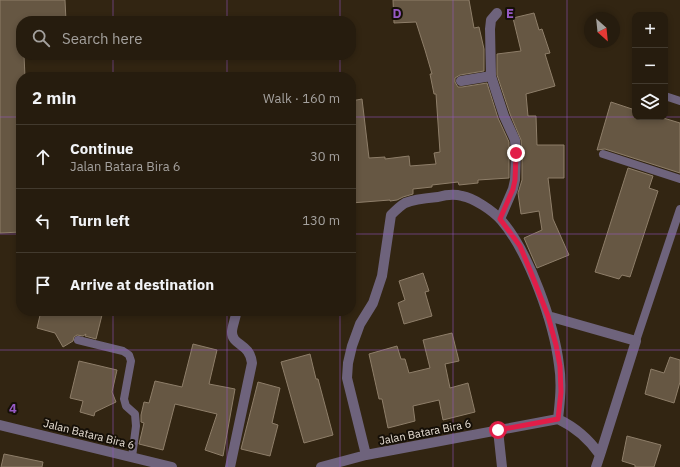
<!DOCTYPE html>
<meta charset="utf-8">
<style>
:root{--surface:#261c0e;--page:#32291c;--text:#f1f3f6;--muted:#a4a19e;--line:#423a2e}
body{margin:0;font-family:"IBM Plex Sans",sans-serif;background:var(--page);color:var(--text)}
.controls{position:absolute;right:12px;top:12px;display:grid;overflow:hidden;border-radius:8px;box-shadow:0 2px 6px #0003}
.controls button{width:36px;height:36px;display:grid;place-items:center;padding:0;border:0;border-bottom:1px solid var(--line);background:var(--surface);color:var(--text);font:20px sans-serif}
.compass{position:absolute;left:584px;top:12px;width:36px;height:36px;border-radius:50%;background:var(--surface);box-shadow:0 2px 6px #0003;rotate:153deg}
.stop{position:absolute;width:12px;height:12px;margin:-9px;border:3px solid #e11d48;border-radius:50%;background:#fff}
.stop.end{background:#e11d48;border-color:#fff;box-shadow:0 1px 4px #0008}
.list{margin:0;padding:0;list-style:none}
h2{display:flex;justify-content:space-between;align-items:center;height:52px;margin:0;padding:0 16px;font-size:17px}
h2 small{font-size:13px;font-weight:400;color:var(--muted)}
.list li{display:grid;grid-template-columns:26px 1fr auto;gap:12px;align-items:center;box-sizing:border-box;height:64px;padding:0 16px;border-top:1px solid var(--line)}
.list b{display:block;font-size:15px;white-space:nowrap}
.list p{margin:0;font-size:13px;white-space:nowrap;color:var(--muted)}
.list em{font-size:13px;font-style:normal;color:var(--muted)}
.icon{flex:none;width:22px;height:22px;fill:none;stroke:currentColor;stroke-width:2;stroke-linecap:round;stroke-linejoin:round}
.map{position:relative;flex:none;width:680px;height:467px;overflow:hidden}
.search{position:absolute;background:var(--surface);box-shadow:0 2px 6px #0003;left:16px;top:16px;width:340px;height:44px;display:flex;align-items:center;gap:10px;box-sizing:border-box;padding:0 14px;border-radius:16px;color:var(--muted);font-size:15px}
.panel{position:absolute;background:var(--surface);box-shadow:0 2px 6px #0003;left:16px;top:72px;width:340px;height:244px;border-radius:16px}
.map>svg:first-child{display:block}
</style>
<div class="map">
<svg width="680" height="467" viewBox="0 0 680 467">
<rect width="100%" height="100%" fill="#322512"/>
<path fill="#665743" stroke="#8e7e69" d="M0,0H65L66,21H21V55H24L25,77H21V232L0,233Z
M393,0H469L474,28L479,27L484,49V71L460,75L455,78V82L458,87H462L487,83L498,118L509,142V178L478,180V183L459,185L458,182L432,185V187L413,189V194L403,197L397,200L390,201V200L351,203V101L362,99L369,158L385,157V159L409,156L410,166L436,164L434,153L440,152L436,94H434L430,74H432L425,50L416,22L394,23Z
M534,13L539,30L542,29L550,53L545,54L555,86L526,94L528,116H536L537,145H564V178H548L553,219L569,255L537,268L524,238L542,230L539,211L521,214L518,193L522,180V153L521,140L510,114L497,75V54L521,51L513,18Z
M611,102L635,110V117H660L680,123V173L605,149L597,150Z
M628,168L653,176L649,188L658,191L630,277L622,275L619,279L595,272Z
M423,273L429,291L425,292L432,316L404,324L398,303L405,300L399,281Z
M41,311H103L96,339L85,336L86,334L83,336L77,335L74,337L73,341L63,347L55,333L37,328Z
M452,333L459,361L445,364L450,388L468,383L475,412L443,420L439,400L413,406L415,421L388,428L382,399H379L369,354L397,346L401,359H405L409,373L430,368L423,340Z
M193,344L217,350L209,384L235,389L223,456L205,450L217,414L175,404L163,450L139,444L144,423L141,422V415L144,402L149,403L155,381L182,387Z
M310,354L316,379H318L333,435L304,443L281,362Z
M670,357L680,360V382L674,403L645,394L651,369L664,373Z
M79,361L117,370L112,392L116,402L95,412L94,416L80,412L83,401L70,398Z
M258,382L280,388L272,423L278,425L270,456L241,449Z
M627,436L661,445L654,467H635V465L622,461Z
M4,454L43,462L42,467H1Z"/>
<g fill="none" stroke-linecap="round" stroke-linejoin="round">
<path stroke="#6e637c" stroke-width="8" d="M665,96L680,101
M603,154L680,179
M78,340L123,351L129,355L131,361L124,399L126,406L135,414L136,426L132,457
M636,341L680,209"/>
<path stroke="#6e637c" stroke-width="10" d="M497,13L491,20L490,29L491,76L504,116L515,140L516,153L515,180L513,189L500,219
M461,81L491,76
M548,316L636,341L600,455
M558,419C577,428 589,439 600,455L596,467
M0,425L172,467
M498,430L502,467
M366,455L347,378L348,363L352,346L360,324L373,303L382,276L391,215C395,211 400,206 405,203C415,199 428,198 438,197C445,195 455,194 462,196C474,198 493,211 501,220C529,252 554,323 559,365C562,383 560,401 558,419
M230,467L252,363C250,343 232,346 232,332C232,327 235,320 236,314
M321,467L366,455L558,419"/>
</g>
<g fill="none" stroke-linecap="round" stroke-linejoin="round">
<path stroke="#e11d48" stroke-width="5" d="M498,430L558,419L561,392L560,366L556,345L548,316L530,270L520,246L500,219L513,189L515,180L516,153"/>
</g>
<path fill="none" stroke="#9659c4" stroke-width="1" stroke-opacity="0.55" d="M113,0V21M227,0V21M340,0V21M453,0V467M567,0V467M113,55V77M227,55V77M340,55V77M0,117H21M351,117H635M665,117H680M0,234H21M351,234H680M113,311V467M227,311V467M340,311V467M0,350H680"/>
<g text-anchor="middle" dominant-baseline="central" stroke-width="4" stroke-linejoin="round" paint-order="stroke">
<g font-size="11" fill="#e8dfd4" stroke="#150f07">
<text transform="translate(425 432) rotate(-11)">Jalan Batara Bira 6</text>
<text transform="translate(89 434) rotate(14)">Jalan Batara Bira 6</text>
</g>
</g>
<g font-size="13" text-anchor="middle" font-weight="bold" fill="#9659c4" stroke="#150f07" stroke-width="4" stroke-linejoin="round" paint-order="stroke">
<text x="397" y="18">D</text>
<text x="510" y="18">E</text>
<text x="13" y="413">4</text>
</g>
</svg>
<div class="controls">
<button>+</button>
<button>−</button>
<button><svg class="icon" aria-label="layers" viewBox="0 0 24 24"><path d="M12 4l9 5-9 5-9-5zM3 14l9 5 9-5"/></svg></button>
</div>
<svg class="compass" viewBox="-18 -18 36 36"><path d="M0-13l5 13h-10z" fill="#e53935"/><path d="M0 13l5-13h-10z" fill="#a4a19e"/></svg>
<div class="stop" style="left:498px;top:430px"></div>
<div class="stop end" style="left:516px;top:153px"></div>
<div class="search"><svg class="icon" aria-label="search" viewBox="0 0 24 24"><circle cx="10" cy="10" r="6"/><path d="M15 15l6 6"/></svg>Search here</div>
<section class="panel">
<h2>2 min<small>Walk · 160 m</small></h2>
<ul class="list">
<li><svg class="icon" aria-label="ahead" viewBox="0 0 24 24"><path d="M12 20V5M6 11l6-6 6 6"/></svg><div><b>Continue</b><p>Jalan Batara Bira 6</p></div><em>30 m</em></li>
<li><svg class="icon" aria-label="left" viewBox="0 0 24 24"><path d="M17 20v-9H6M10 6l-5 5 5 5"/></svg><div><b>Turn left</b></div><em>130 m</em></li>
<li><svg class="icon" aria-label="arrive" viewBox="0 0 24 24"><path d="M6 21V4h12l-3 4 3 4H6"/></svg><div><b>Arrive at destination</b></div></li>
</ul>
</section>
</div>
